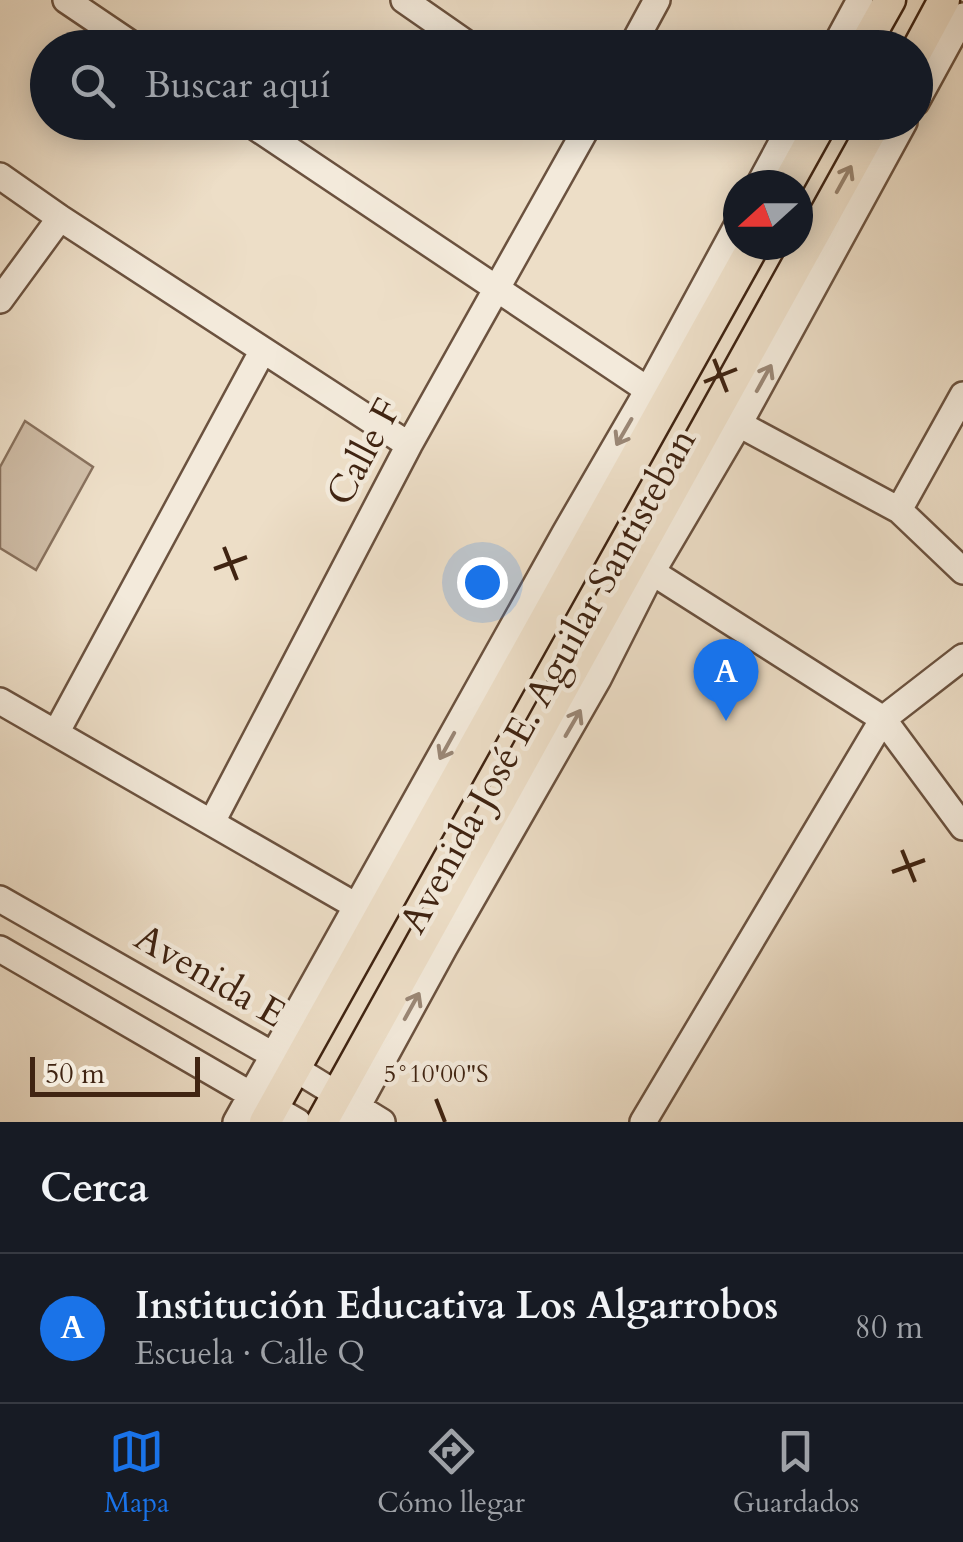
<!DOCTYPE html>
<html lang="es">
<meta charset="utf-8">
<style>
:root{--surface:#171b24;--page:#20242c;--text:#f1f3f6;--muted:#9ea1a6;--line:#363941;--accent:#1a73e8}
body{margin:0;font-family:Cardo,serif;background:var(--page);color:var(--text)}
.compass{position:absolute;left:723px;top:170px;width:90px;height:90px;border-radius:50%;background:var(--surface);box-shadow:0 5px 25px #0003;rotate:249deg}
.scale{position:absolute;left:30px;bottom:25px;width:170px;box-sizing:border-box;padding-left:10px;border:5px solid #402412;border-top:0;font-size:28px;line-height:35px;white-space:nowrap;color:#402412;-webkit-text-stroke:8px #f3eadb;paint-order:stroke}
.you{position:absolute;left:482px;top:582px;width:35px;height:35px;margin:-25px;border:8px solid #fff;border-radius:50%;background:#1a73e8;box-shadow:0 0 0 15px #1a73e833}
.badge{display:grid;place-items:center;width:65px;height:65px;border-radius:50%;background:var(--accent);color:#fff;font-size:32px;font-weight:700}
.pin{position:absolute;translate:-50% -82px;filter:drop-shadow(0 2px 5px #0008)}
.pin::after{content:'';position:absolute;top:52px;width:35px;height:30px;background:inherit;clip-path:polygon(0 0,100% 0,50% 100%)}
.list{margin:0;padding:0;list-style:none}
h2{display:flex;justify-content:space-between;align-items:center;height:130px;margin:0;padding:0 40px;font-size:42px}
h2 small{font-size:32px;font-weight:400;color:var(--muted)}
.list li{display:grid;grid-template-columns:65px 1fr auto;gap:30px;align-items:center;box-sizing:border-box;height:150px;padding:0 40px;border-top:2px solid var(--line)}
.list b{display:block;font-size:38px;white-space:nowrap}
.list p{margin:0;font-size:32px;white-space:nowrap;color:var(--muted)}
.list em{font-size:32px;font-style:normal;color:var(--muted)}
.icon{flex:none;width:55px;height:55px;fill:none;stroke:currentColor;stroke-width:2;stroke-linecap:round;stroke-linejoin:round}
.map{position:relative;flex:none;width:963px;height:1122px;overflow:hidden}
.search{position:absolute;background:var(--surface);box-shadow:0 5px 25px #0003;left:30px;right:30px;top:30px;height:110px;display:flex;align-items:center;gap:25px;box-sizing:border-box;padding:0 35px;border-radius:55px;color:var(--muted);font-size:38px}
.sheet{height:280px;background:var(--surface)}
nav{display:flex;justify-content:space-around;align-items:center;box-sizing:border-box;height:140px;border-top:2px solid var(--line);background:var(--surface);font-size:28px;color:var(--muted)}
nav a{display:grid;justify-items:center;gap:5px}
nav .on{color:var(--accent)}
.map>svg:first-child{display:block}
</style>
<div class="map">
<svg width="963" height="1122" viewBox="0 0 963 1122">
<rect width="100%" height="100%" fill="#eddec7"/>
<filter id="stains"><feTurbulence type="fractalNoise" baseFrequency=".002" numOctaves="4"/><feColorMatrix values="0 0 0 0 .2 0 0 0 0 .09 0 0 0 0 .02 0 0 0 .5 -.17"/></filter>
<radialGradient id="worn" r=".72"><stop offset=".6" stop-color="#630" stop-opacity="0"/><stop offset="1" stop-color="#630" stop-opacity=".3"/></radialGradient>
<path fill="#d0bea8" stroke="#88715d" stroke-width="2.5" d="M25,421L93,467L36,570L0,548V467Z"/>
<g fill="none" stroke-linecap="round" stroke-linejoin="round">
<defs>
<path id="minor" d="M66,0L137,48
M404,0L473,48
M631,48L657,0
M834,48L860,0
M916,102L963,16
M248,122L648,390
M0,176L60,218L409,445
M759,185L793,122
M0,300L60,218
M739,424L899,510L963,571
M899,510L963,395
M652,572L883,719L963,827
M0,701L358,907
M56,733L263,350
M212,822L409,445L590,122
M0,899L273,1055L382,1122
M0,949L298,1122
M236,1122L565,533L648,390L738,224
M349,1122L444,948L598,679L652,572L739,424L904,122
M643,1122L883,719L963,657"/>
<path id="major" d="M863,48L890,0
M916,52L944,0
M787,185L822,122
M265,1122L754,245
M322,1122L876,122"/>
</defs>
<use href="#minor" stroke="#6b523f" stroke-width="30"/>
<use href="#major" stroke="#402412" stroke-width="35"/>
<use href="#minor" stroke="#f3eadb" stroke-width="25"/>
<use href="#major" stroke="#eddec7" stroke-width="30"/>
</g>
<defs><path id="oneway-shaft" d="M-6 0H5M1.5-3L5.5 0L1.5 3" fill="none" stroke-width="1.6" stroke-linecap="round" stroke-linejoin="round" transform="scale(2.5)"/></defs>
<use stroke="#96816c" href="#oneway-shaft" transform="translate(844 179) rotate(-61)"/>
<g stroke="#9a8776">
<use href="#oneway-shaft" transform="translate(764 378) rotate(-61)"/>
<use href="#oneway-shaft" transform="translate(624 432) rotate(120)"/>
<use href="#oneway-shaft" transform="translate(573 723) rotate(-60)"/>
<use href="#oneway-shaft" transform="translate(447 746) rotate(119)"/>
<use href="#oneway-shaft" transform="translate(412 1006) rotate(-61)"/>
</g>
<path fill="none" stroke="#402412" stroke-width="4" d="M714,359L727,392M704,382L737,369M224,547L237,580M214,569L247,557M902,850L915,882M892,872L925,860M436,1099L445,1122"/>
<g text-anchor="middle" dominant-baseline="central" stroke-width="9" stroke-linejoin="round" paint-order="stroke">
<g font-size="38" fill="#402412" stroke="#f3eadb">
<text transform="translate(364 452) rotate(-62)">Calle F</text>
<text transform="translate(548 681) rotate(-61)">Avenida José E. Aguilar Santisteban</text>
<text transform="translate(210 976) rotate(30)">Avenida E</text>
</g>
</g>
<g font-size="25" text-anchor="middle" fill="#402412" stroke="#f3eadb" stroke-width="9" stroke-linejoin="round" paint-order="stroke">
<text x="436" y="1082">5°10'00"S</text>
</g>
<rect width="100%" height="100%" filter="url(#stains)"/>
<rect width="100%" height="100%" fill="url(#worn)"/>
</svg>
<svg class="compass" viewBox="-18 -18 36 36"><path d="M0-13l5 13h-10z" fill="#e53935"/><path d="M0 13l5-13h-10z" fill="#9ea1a6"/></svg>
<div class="scale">50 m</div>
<div class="you"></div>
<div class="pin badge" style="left:726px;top:721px">A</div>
<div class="search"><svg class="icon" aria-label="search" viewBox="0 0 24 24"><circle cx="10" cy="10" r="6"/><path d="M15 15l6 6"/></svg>Buscar aquí</div>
</div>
<section class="sheet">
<h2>Cerca<small></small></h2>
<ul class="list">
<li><span class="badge">A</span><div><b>Institución Educativa Los Algarrobos</b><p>Escuela · Calle Q</p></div><em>80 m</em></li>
</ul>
</section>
<nav>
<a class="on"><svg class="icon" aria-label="map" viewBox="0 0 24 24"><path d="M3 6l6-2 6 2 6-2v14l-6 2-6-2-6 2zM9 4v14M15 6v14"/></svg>Mapa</a>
<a><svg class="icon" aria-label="directions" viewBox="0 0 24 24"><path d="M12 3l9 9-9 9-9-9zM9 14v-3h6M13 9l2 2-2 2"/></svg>Cómo llegar</a>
<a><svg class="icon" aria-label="saved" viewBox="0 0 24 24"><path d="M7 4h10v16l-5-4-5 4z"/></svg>Guardados</a>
</nav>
